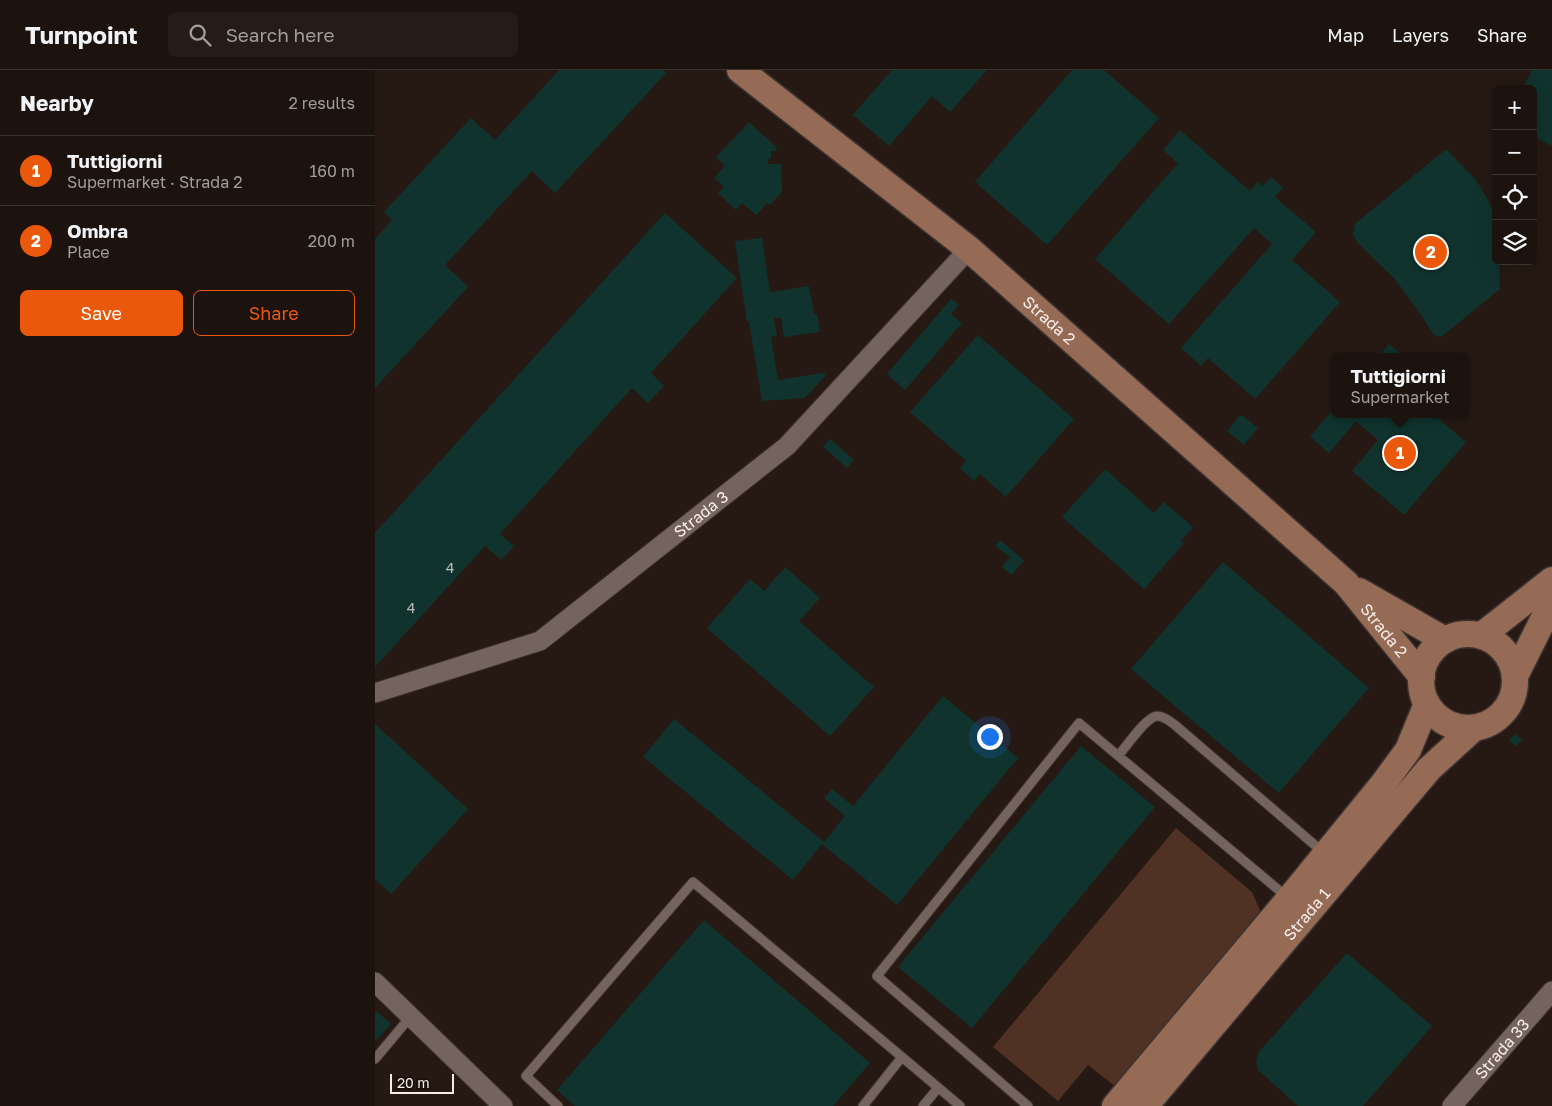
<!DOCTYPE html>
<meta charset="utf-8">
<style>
:root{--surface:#1c130e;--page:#251c17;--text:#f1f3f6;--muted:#a09e9e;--line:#3a322e;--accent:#ea580c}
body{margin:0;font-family:"Golos Text",sans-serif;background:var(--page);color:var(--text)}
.controls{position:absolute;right:15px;top:15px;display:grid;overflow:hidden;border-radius:8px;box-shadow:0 5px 20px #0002}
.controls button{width:45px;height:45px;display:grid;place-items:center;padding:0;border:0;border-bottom:1px solid var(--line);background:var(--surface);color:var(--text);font:25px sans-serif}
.scale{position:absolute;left:15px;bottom:12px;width:64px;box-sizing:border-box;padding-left:5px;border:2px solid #f7ede9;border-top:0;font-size:14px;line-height:18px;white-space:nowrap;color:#f7ede9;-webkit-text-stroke:4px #1c100a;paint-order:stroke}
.you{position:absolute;left:614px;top:666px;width:18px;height:18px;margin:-12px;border:4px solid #fff;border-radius:50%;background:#1a73e8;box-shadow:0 0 0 8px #1a73e833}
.badge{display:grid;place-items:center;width:32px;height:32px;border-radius:50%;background:var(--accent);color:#fff;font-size:16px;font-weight:700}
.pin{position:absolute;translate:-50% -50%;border:2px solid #fff;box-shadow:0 1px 5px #0006}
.popup{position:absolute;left:956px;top:283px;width:138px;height:65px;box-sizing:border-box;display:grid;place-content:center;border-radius:8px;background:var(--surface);filter:drop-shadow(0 1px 4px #0005);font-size:16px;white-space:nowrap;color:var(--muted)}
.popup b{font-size:19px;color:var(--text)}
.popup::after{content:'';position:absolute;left:50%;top:100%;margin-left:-10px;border:10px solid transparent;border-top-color:var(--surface)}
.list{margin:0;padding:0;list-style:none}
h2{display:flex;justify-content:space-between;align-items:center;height:65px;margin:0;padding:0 20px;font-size:21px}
h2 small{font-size:16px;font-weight:400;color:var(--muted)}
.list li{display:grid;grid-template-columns:32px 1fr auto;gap:15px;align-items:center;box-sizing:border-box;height:70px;padding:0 20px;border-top:1px solid var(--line)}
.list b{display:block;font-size:19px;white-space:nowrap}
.list p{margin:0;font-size:16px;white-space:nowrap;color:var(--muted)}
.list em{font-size:16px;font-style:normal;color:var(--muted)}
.actions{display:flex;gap:10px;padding:15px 20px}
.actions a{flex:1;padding:11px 0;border:1px solid var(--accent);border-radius:8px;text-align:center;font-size:18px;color:var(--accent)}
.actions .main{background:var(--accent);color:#fff}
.icon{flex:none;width:28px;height:28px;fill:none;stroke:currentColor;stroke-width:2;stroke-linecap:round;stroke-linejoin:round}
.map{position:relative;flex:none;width:1177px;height:1036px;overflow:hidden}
header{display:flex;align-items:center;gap:30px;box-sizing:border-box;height:70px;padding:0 25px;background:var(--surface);border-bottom:1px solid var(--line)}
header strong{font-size:24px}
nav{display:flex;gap:28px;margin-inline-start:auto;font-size:18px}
.search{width:350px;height:45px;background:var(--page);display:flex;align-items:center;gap:12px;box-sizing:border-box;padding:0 18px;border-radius:8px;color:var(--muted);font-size:19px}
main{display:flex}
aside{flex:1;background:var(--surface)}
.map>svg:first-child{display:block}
</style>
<header>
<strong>Turnpoint</strong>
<div class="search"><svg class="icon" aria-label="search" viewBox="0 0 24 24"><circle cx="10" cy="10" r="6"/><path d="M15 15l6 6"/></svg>Search here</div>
<nav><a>Map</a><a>Layers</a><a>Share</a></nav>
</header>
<main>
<aside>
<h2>Nearby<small>2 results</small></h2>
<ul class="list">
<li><span class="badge">1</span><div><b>Tuttigiorni</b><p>Supermarket · Strada 2</p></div><em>160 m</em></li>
<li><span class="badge">2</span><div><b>Ombra</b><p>Place</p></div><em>200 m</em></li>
</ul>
<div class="actions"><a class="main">Save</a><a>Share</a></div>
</aside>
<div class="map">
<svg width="1177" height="1036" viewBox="0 0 1177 1036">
<rect width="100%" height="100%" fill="#261913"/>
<path fill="#503224" d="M801,758L877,822L886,843L741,1017L713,995L683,1031L618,977Z"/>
<path fill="#10332d" d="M184,0H288L291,3L180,123L157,101L70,195L93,217L0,318V169L17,150L9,142L96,48L120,70Z
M517,0H612L575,42L557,26L514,76L478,45Z
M697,0H729L784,48L672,175L600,112Z
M1157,0H1177V76L1158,67V19L1149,17Z
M374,52L401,77L402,81H396V89H393V94H406L407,122L395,135L392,133L381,145L367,133L361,140L343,123L349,117L339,108L350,96L341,87Z
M805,60L875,121L883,111L888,116L896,107L908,118L900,127L941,162L917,190L965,232L880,329L833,288L826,296L806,278L897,174L879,158L794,254L720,189L803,93L788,80Z
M1071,79L1101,110L1113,130L1121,148V191H1124L1125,219L1066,267L1059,265L1044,242L1020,209L983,173L978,165L980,154Z
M290,143L362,208L276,303L289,316L273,333L257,318L125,464L139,476L126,490L110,476L0,597V463Z
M387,168L395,222L434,216L439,244H442L445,262L409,267L406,248H399L402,266L396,267L403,310L448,303L451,305L430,328L387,331L374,251L372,252L360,171Z
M576,229L584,235L576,244L587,253L530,320L512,304Z
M603,265L699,349L631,427L605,404L599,411L585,398L591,391L535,342Z
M1014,274L1030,287H1003Z
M960,337V344H1058L1091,372L1029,445L977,401L1003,370L981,351L954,383L935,367Z
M864,346H868L883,358L869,375L852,361Z
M455,369L479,390L472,398L448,377Z
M730,399L779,443L789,432L818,457L806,471L809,473L769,519L687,447Z
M625,470L649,490L637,505L627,497L635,487L620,476Z
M848,492L994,618L904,723L756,599Z
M410,497L445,528L424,551L499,617L455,666L332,558L375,509L389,521Z
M568,626L643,688L522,835L447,774L418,810L268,687L299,649L449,772L470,746L449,728L457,719L478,736Z
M0,654L93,739L16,824L0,809Z
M1140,664L1147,670L1141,676L1134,670Z
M706,676L780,737L597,958L523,897Z
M329,850L495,993L458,1036H200L182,1020Z
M972,883L1057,956L988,1036H923L883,1000L881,992L882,987L883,983Z
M0,940L16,954L0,972Z"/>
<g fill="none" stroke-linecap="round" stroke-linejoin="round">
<defs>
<path id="lane" d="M743,686C751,677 771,647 782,646C788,646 795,651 800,655L949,783
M0,989L36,946
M183,1036L151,1006L318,812L527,987
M488,1036L527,987L585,1036
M548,1036L563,1018
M653,1036L502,906L704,653L912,827"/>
<g id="street">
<path id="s1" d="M0,623L165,571L412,376L594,179"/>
<path d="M0,912L128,1036"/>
<path id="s2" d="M1077,1036L1177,921"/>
</g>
<g id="secondary">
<path id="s3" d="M365,0L594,179L971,513L1047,607"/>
<path d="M984,521L1070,570"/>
<circle cx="1093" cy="611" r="47"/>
<path d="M1106,566L1177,510"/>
<path d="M1140,606L1177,532"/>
<path d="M740,1036L914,829L1008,714L1033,680L1052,634"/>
<path id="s4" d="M770,1036L1054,699L1099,658"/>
</g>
</defs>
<use href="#lane" stroke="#3d3330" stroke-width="11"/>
<use href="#street" stroke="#3d3330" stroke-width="21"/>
<use href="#secondary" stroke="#3d3330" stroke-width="29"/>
<use href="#lane" stroke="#74645d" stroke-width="9"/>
<use href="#street" stroke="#74645d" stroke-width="19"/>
<use href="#secondary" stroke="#956b56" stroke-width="26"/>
</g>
<g text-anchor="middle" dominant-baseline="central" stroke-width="5" stroke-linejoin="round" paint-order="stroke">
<g font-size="14" fill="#bdbeba">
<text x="75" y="497">4</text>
<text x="36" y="537">4</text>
</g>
<g font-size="16" fill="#f7ede9" stroke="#1c100a">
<text stroke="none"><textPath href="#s3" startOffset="398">Strada 2</textPath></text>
<text stroke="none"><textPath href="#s1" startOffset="378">Strada 3</textPath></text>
<text stroke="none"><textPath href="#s3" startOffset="855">Strada 2</textPath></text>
<text stroke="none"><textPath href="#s4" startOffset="251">Strada 1</textPath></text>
<text stroke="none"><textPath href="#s2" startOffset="76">Strada 33</textPath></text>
</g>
</g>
</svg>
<div class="controls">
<button>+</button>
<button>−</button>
<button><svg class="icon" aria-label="locate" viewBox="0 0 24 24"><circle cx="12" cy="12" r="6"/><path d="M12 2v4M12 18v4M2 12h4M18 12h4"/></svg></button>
<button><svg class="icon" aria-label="layers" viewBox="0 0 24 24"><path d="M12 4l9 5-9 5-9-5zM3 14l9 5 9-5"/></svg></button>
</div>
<div class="scale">20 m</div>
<div class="you"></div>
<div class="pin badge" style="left:1025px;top:383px">1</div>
<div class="popup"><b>Tuttigiorni</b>Supermarket</div>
<div class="pin badge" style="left:1056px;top:182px">2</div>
</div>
</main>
